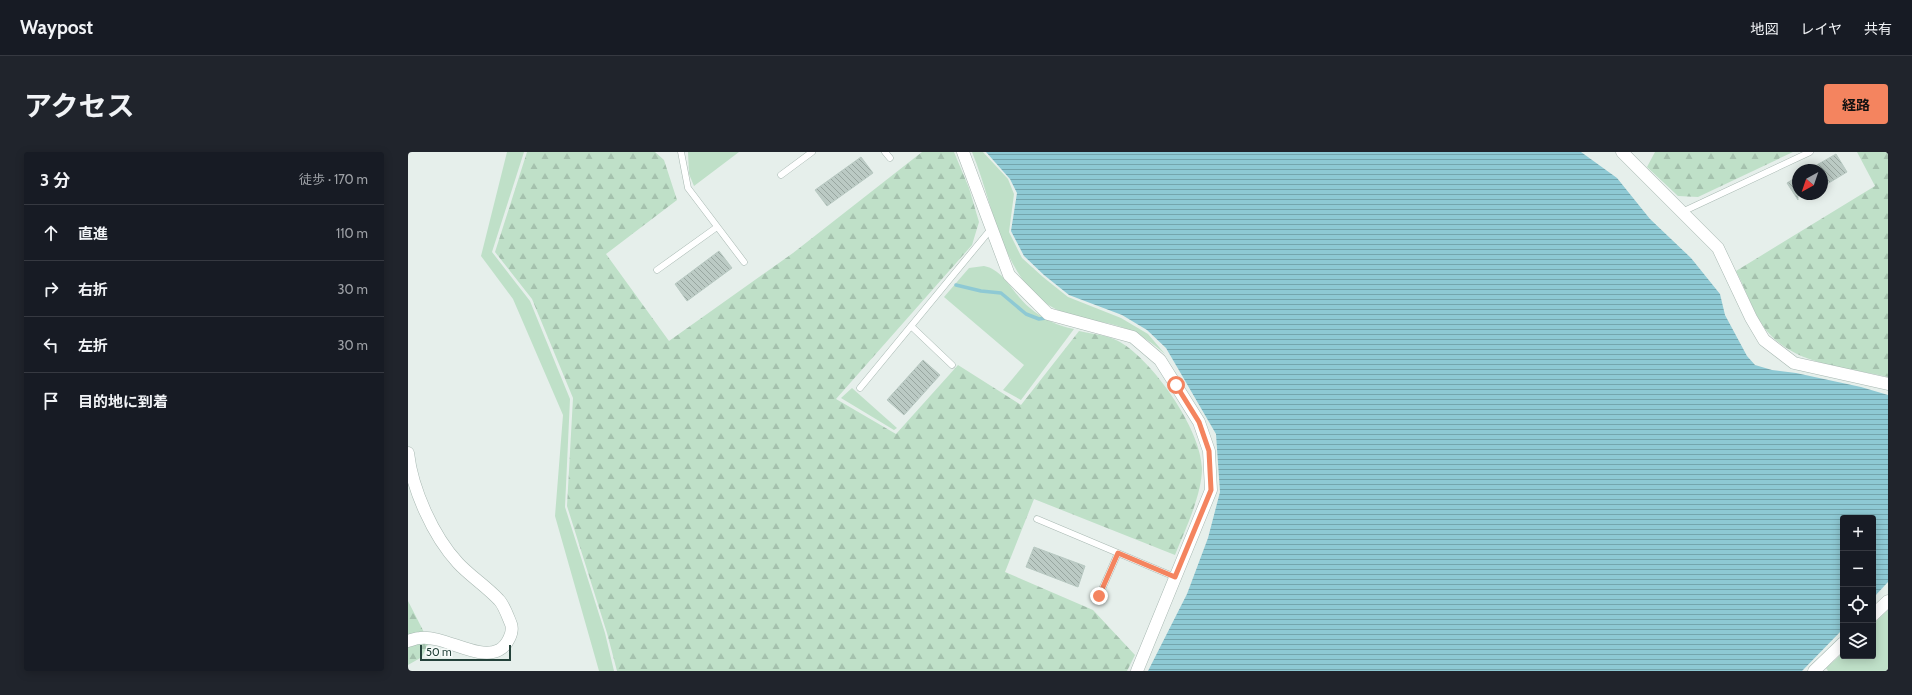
<!DOCTYPE html>
<html lang="ja">
<meta charset="utf-8">
<style>
:root{--surface:#171b24;--page:#20242c;--text:#f1f3f6;--muted:#9ea1a6;--line:#363941;--accent:#f4845f}
body{margin:0;font-family:Cabin,"Noto Sans JP",sans-serif;background:var(--page);color:var(--text)}
.controls{position:absolute;right:12px;bottom:12px;display:grid;overflow:hidden;border-radius:4px;box-shadow:0 2px 10px #0003}
.controls button{width:36px;height:36px;display:grid;place-items:center;padding:0;border:0;border-bottom:1px solid var(--line);background:var(--surface);color:var(--text);font:20px sans-serif}
.compass{position:absolute;left:1384px;top:12px;width:36px;height:36px;border-radius:50%;background:var(--surface);box-shadow:0 2px 10px #0003;rotate:220deg}
.scale{position:absolute;left:12px;bottom:10px;width:91px;box-sizing:border-box;padding-left:4px;border:2px solid #24423a;border-top:0;font-size:11px;line-height:14px;white-space:nowrap;color:#24423a;-webkit-text-stroke:3px #f7fbf9;paint-order:stroke}
.stop{position:absolute;width:12px;height:12px;margin:-9px;border:3px solid #f4845f;border-radius:50%;background:#fff}
.stop.end{background:#f4845f;border-color:#fff;box-shadow:0 1px 4px #0008}
.list{margin:0;padding:0;list-style:none}
h2{display:flex;justify-content:space-between;align-items:center;height:52px;margin:0;padding:0 16px;font-size:17px}
h2 small{font-size:13px;font-weight:400;color:var(--muted)}
.list li{display:grid;grid-template-columns:26px 1fr auto;gap:12px;align-items:center;box-sizing:border-box;height:56px;padding:0 16px;border-top:1px solid var(--line)}
.list b{display:block;font-size:15px;white-space:nowrap}
.list em{font-size:13px;font-style:normal;color:var(--muted)}
.icon{flex:none;width:22px;height:22px;fill:none;stroke:currentColor;stroke-width:2;stroke-linecap:round;stroke-linejoin:round}
.map{position:relative;flex:none;width:1480px;height:519px;overflow:hidden;border-radius:4px}
header{display:flex;align-items:center;gap:24px;box-sizing:border-box;height:56px;padding:0 20px;background:var(--surface);border-bottom:1px solid var(--line)}
header strong{font-size:19px}
nav{display:flex;gap:22px;margin-inline-start:auto;font-size:14px}
.intro{display:flex;align-items:center;justify-content:space-between;box-sizing:border-box;height:96px;padding:0 24px}
h1{margin:0;font-size:28px}
.button{padding:10px 18px;border-radius:4px;background:var(--accent);color:#111;font-size:14px;font-weight:700}
main{display:flex;gap:24px;padding:0 24px}
aside{flex:1;background:var(--surface);border-radius:4px;box-shadow:0 2px 10px #0003}
.map>svg:first-child{display:block}
</style>
<header>
<strong>Waypost</strong>
<nav><a>地図</a><a>レイヤ</a><a>共有</a></nav>
</header>
<div class="intro"><h1>アクセス</h1><a class="button">経路</a></div>
<main>
<aside>
<h2>3 分<small>徒歩 · 170 m</small></h2>
<ul class="list">
<li><svg class="icon" aria-label="ahead" viewBox="0 0 24 24"><path d="M12 20V5M6 11l6-6 6 6"/></svg><div><b>直進</b></div><em>110 m</em></li>
<li><svg class="icon" aria-label="right" viewBox="0 0 24 24"><path d="M7 20v-9h11M14 6l5 5-5 5"/></svg><div><b>右折</b></div><em>30 m</em></li>
<li><svg class="icon" aria-label="left" viewBox="0 0 24 24"><path d="M17 20v-9H6M10 6l-5 5 5 5"/></svg><div><b>左折</b></div><em>30 m</em></li>
<li><svg class="icon" aria-label="arrive" viewBox="0 0 24 24"><path d="M6 21V4h12l-3 4 3 4H6"/></svg><div><b>目的地に到着</b></div></li>
</ul>
</aside>
<div class="map">
<svg width="1480" height="519" viewBox="0 0 1480 519">
<defs>
<pattern id="forest-firs" width="22" height="20" patternUnits="userSpaceOnUse"><rect width="22" height="20" fill="#bfe0c8"/><path d="M5 1l3.5 6h-7zM16 11l3.5 6h-7z" fill="#a4c1ad"/></pattern>
<pattern id="water-rules" width="6" height="5" patternUnits="userSpaceOnUse"><rect width="6" height="5" fill="#8ec9d4"/><path d="M0 2.5h6" fill="none" stroke="#74a5ad"/></pattern>
<pattern id="building-back-hatch" width="6" height="6" patternUnits="userSpaceOnUse"><rect width="6" height="6" fill="#bbcac4"/><path d="M-1 5l2 2M0 0l6 6M5-1l2 2" fill="none" stroke="#98a6a0"/></pattern>
</defs>
<rect width="100%" height="100%" fill="#e6efeb"/>
<path fill="#bfe0c8" d="M99,0H116L84,100L122,149L162,247L157,355L197,481L206,519H191L147,364L155,263L105,147L73,104Z
M280,0H331L286,34L281,22Z
M564,0H575L600,27L606,42L601,80L614,106L635,125L660,145L713,166L740,182L757,202C745,192 733,182 719,177C698,169 675,168 654,160C594,135 586,52 564,0Z
M576,114C597,118 605,143 622,156C635,167 650,174 666,177L613,248L595,238L616,213L536,145L561,116Z
M444,236L489,276L486,278L433,246Z
M1480,458V519H1420L1418,516L1435,501V504H1465V472Z"/>
<path fill="url(#forest-firs)" d="M119,0H247L256,8L269,48L198,102L261,189L385,101L514,0H546L561,36L571,70L564,93L428,247L488,282L550,213L613,253L671,179C683,182 701,183 712,190C745,209 793,277 794,316C794,343 777,378 767,403L626,347L597,420L685,458L727,503L719,519H209L199,481L159,354L165,246L124,147L87,100Z
M1247,0H1385L1290,45L1270,44L1239,15Z
M1449,0H1480V225C1434,214 1376,213 1350,166C1342,151 1336,134 1328,119L1467,34Z
M0,449L21,490L14,505L0,513Z"/>
<path fill="url(#water-rules)" d="M578,0H1173L1209,26L1242,67L1283,106L1312,142L1317,163L1339,204L1347,213L1364,218L1388,221L1453,235L1480,243V430L1465,446V366H1435V477L1394,519H740L779,442L800,386L812,340L808,282L758,196L739,178L714,163L661,143L636,123L616,104L603,79L609,41L602,27Z"/>
<g fill="none" stroke-linecap="round" stroke-linejoin="round">
<path stroke="#8ec9d4" stroke-width="3.5" d="M548,133L573,139L593,141L618,162L631,167L638,166"/>
</g>
<path fill="url(#building-back-hatch)" stroke="#b8c9c2" d="M1428,2L1439,20L1414,35V18H1400Z
M453,5L465,21L419,54L407,38Z
M1390,24V48L1379,31Z
M311,99L324,116L279,149L267,132Z
M515,208L532,223L496,263L479,248Z
M626,395L677,414L670,435L618,415Z"/>
<g fill="none" stroke-linecap="round" stroke-linejoin="round">
<defs>
<path id="service" d="M273,0L280,36L336,110
M477,0L482,6
M373,23L404,0
M1274,60L1402,0
M249,118L309,75
M503,174L544,213
M452,236L583,77
M629,367L767,425
M691,444L710,401"/>
<path id="minor" d="M555,0L601,123L640,162L725,185L752,208L791,270L801,299L803,338L729,519
M1214,0L1310,96L1343,166L1356,188L1386,211L1480,232
M0,301C4,337 25,384 50,411C62,424 78,434 91,448C96,453 100,465 103,472C106,480 99,494 91,498C70,509 36,483 12,486C8,486 4,488 0,489
M1465,463L1480,449
M1406,519L1435,491"/>
</defs>
<use href="#service" stroke="#a8b8b2" stroke-width="7"/>
<use href="#minor" stroke="#a8b8b2" stroke-width="13"/>
<use href="#service" stroke="#fff" stroke-width="6"/>
<use href="#minor" stroke="#fff" stroke-width="12"/>
</g>
<g fill="none" stroke-linecap="round" stroke-linejoin="round">
<path stroke="#f4845f" stroke-width="5" d="M691,444L710,401L767,425L803,338L801,299L791,270L768,233"/>
</g>
</svg>
<div class="controls">
<button>+</button>
<button>−</button>
<button><svg class="icon" aria-label="locate" viewBox="0 0 24 24"><circle cx="12" cy="12" r="6"/><path d="M12 2v4M12 18v4M2 12h4M18 12h4"/></svg></button>
<button><svg class="icon" aria-label="layers" viewBox="0 0 24 24"><path d="M12 4l9 5-9 5-9-5zM3 14l9 5 9-5"/></svg></button>
</div>
<svg class="compass" viewBox="-18 -18 36 36"><path d="M0-13l5 13h-10z" fill="#e53935"/><path d="M0 13l5-13h-10z" fill="#9ea1a6"/></svg>
<div class="scale">50 m</div>
<div class="stop" style="left:768px;top:233px"></div>
<div class="stop end" style="left:691px;top:444px"></div>
</div>
</main>
